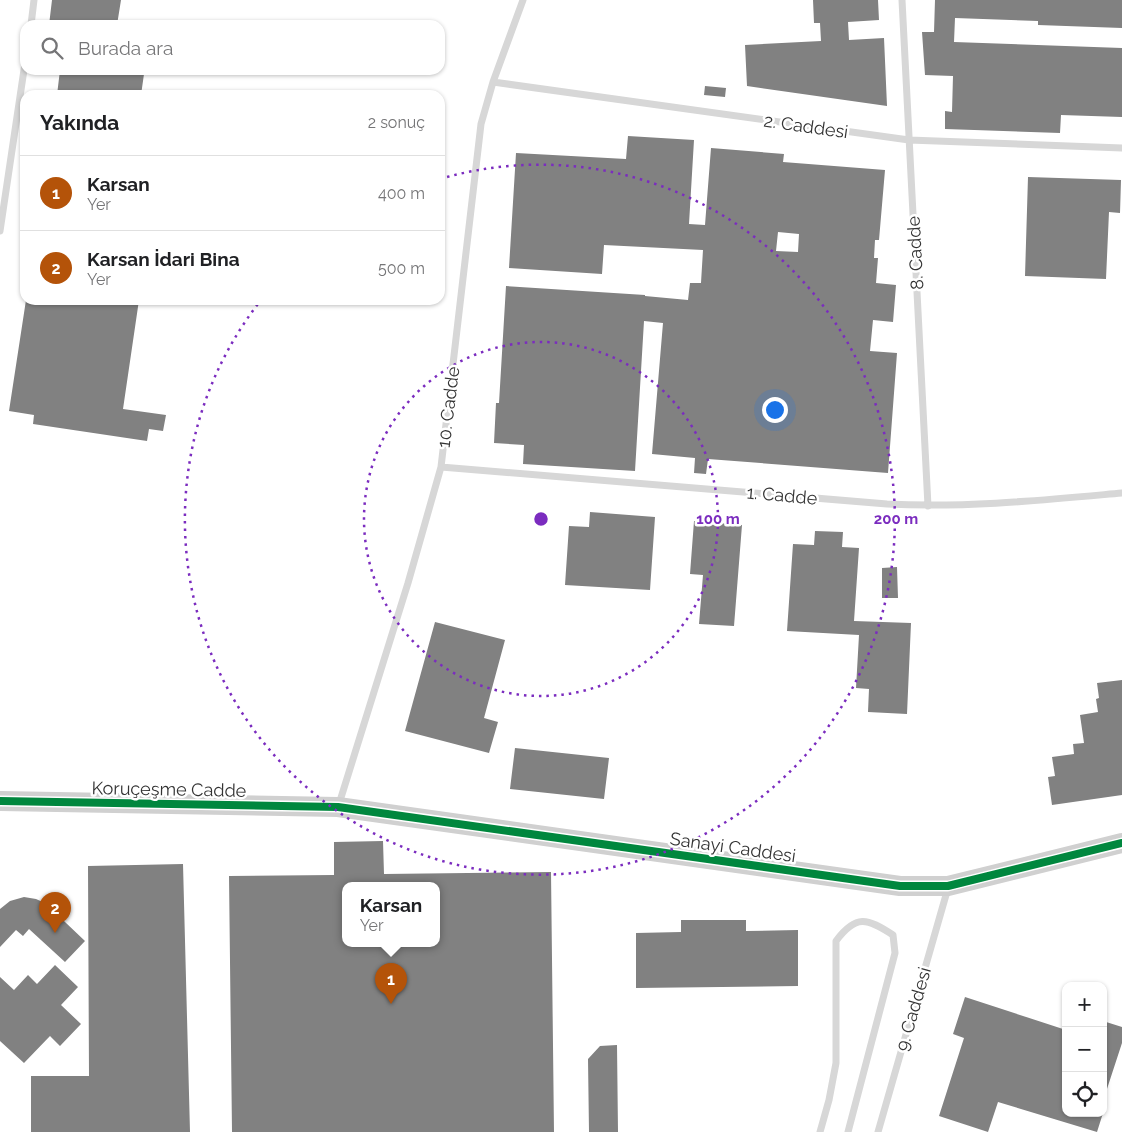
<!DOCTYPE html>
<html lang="tr">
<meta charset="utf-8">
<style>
:root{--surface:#fff;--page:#f2f2f2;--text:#202124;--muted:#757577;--line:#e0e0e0;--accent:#b45309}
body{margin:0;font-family:Raleway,sans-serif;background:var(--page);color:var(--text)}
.controls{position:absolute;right:15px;bottom:15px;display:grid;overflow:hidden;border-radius:10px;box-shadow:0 1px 4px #0004}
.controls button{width:45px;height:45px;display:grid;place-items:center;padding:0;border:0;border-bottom:1px solid var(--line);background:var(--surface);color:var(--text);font:25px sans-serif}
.you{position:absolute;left:774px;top:409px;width:18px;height:18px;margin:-12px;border:4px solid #fff;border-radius:50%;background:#1a73e8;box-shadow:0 0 0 8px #1a73e833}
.badge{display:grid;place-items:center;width:32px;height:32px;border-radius:50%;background:var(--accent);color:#fff;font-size:16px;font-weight:700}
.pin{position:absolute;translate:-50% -41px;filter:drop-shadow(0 1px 2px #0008)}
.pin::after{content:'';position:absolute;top:26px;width:18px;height:15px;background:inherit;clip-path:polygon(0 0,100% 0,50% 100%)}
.popup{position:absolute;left:342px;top:882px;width:98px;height:65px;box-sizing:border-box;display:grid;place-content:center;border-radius:10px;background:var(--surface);filter:drop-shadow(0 1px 4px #0005);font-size:16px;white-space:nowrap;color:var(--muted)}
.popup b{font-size:19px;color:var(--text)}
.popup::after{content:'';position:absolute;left:50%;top:100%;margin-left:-10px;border:10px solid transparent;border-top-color:var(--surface)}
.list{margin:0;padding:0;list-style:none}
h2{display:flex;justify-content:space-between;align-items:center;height:65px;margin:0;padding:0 20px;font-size:21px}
h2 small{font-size:16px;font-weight:400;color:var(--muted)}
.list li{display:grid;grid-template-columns:32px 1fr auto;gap:15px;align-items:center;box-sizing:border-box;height:75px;padding:0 20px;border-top:1px solid var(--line)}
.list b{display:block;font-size:19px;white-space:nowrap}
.list p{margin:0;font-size:16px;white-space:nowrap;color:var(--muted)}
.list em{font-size:16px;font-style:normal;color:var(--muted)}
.icon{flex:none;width:28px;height:28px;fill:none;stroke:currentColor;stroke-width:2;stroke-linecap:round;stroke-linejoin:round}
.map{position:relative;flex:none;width:1122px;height:1132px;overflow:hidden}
.search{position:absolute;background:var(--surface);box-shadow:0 1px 4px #0004;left:20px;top:20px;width:425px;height:55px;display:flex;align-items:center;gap:12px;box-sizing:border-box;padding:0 18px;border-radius:15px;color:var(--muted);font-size:19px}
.panel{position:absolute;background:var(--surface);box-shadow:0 1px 4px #0004;left:20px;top:90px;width:425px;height:215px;border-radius:15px}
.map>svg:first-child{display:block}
</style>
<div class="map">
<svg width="1122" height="1132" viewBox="0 0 1122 1132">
<rect width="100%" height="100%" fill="#fff"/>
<path fill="#818181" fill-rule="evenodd" d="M52,0H121L117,25H49Z
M813,0H878L879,20L848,22L849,40L884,38L887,106L747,86L745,45L821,41L820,23H814Z
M935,0H1122V28L1038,25V21L955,18L954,42L1122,48V117L1061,115L1060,133L945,129V111L952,112L953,76L925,75L922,32H934Z
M60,70H124L144,74L141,95H57Z
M705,86L726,88L725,97L704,95Z
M628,136L694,140L689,224L705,225L711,148L784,154L783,162L885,170L879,240H875L874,258H878L876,283L896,285L893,322L873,320L870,351L897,353L888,473L708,459L706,474L694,473L695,458L652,454L663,323L644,321L635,471L523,464L524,445L494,443L496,403H499L506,286L645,295V296L688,300L690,283H701L703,250L604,245L602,274L509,268L516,153L626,159ZM778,232L799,234L798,252L776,251Z
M1028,177L1121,180L1120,213L1109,212L1106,279L1025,276Z
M26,300H139L123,409L166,415L163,431L149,429L147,441L33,424L34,415L9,411Z
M590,512L655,517L650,590L565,585L569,526L589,527Z
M694,521L742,525L734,626L699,624L703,575L690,574Z
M815,531L843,532L842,547L859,548L854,621L911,623L907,714L868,712L869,689L856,688L859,635L787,631L793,544L814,545Z
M897,567L898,598H882V568Z
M435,622L505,640L484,718L498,722L489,753L405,731Z
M1122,680V795L1052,805L1048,777L1055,776L1052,757L1074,754L1073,744L1084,743L1080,715L1098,712L1096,699L1099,698L1097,683Z
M515,748L609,758L604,799L510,789Z
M383,841L384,874L551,872L554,1132H232L229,876L334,875V842ZM346,885H436V943H346Z
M183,864L190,1132H31V1076H89L88,866Z
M24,897L36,899L45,903L85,941L65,962L29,929L23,936L16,930L0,947V909L10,901Z
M681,920H746V931L798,930V986L636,988V933L681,932Z
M55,965L78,987L61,1005L81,1024L60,1046L50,1036L24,1063L0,1041V977L14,990L28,975L37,984Z
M965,997L1066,1030V1113H1103L1097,1132L998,1102L988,1132L939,1116L964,1038L953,1034Z
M1103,1021L1122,1027V1043L1105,1095H1103Z
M617,1045L618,1132H589L588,1059L600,1046Z"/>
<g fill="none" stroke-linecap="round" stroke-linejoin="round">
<path stroke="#d7d7d7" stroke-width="7" d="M902,0L928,506
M31,25L34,0
M493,82L909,140L1122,148
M0,231L25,63
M441,467L887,504C966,508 1044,500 1122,493
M339,804L408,583L441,467L481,124L493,82L523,0
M820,1132L829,1100L836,1063V941C856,914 867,918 893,935L895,953L848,1132
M878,1132L948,888"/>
<path stroke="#d0d0d0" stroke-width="20" d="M0,801L338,807L900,886H948L1122,843"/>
<defs>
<path id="cycleway" d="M0,801L338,807L900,886H948L1122,843"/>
</defs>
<use href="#cycleway" stroke="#fff" stroke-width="11"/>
<use href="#cycleway" stroke="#00873e" stroke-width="8"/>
</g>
<g fill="none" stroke="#7b2cbf" stroke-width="2.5" stroke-dasharray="2.5 5">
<circle cx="541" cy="519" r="177"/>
<path d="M440 179A355 355 0 1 1 261 300"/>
</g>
<g text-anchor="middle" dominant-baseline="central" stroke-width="5" stroke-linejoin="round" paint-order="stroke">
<g font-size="18" fill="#333" stroke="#fff">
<text transform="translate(806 126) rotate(8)">2. Caddesi</text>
<text transform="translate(915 253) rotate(-93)">8. Cadde</text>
<text transform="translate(448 407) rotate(-83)">10. Cadde</text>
<text transform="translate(782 495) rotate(5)">1. Cadde</text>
<text transform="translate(169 789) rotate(1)">Koruçeşme Cadde</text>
<text transform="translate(733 847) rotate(8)">Sanayi Caddesi</text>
<text transform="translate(913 1009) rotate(-74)">9. Caddesi</text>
</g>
</g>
<circle cx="541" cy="519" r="8" fill="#7b2cbf" stroke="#fff" stroke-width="2.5"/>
<g font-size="15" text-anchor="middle" font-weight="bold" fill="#7b2cbf" stroke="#fff" stroke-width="5" stroke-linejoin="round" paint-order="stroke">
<text x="718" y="524">100 m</text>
<text x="896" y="524">200 m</text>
</g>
</svg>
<div class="controls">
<button>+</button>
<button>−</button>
<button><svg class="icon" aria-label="locate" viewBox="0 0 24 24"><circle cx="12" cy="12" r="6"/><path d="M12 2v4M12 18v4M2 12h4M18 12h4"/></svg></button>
</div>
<div class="you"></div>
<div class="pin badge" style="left:391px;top:1004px">1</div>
<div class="popup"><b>Karsan</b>Yer</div>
<div class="pin badge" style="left:55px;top:933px">2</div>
<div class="search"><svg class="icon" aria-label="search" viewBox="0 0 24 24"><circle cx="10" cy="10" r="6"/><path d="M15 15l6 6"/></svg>Burada ara</div>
<section class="panel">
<h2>Yakında<small>2 sonuç</small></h2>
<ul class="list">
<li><span class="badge">1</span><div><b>Karsan</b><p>Yer</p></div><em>400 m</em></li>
<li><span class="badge">2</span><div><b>Karsan İdari Bina</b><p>Yer</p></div><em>500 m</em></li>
</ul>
</section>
</div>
